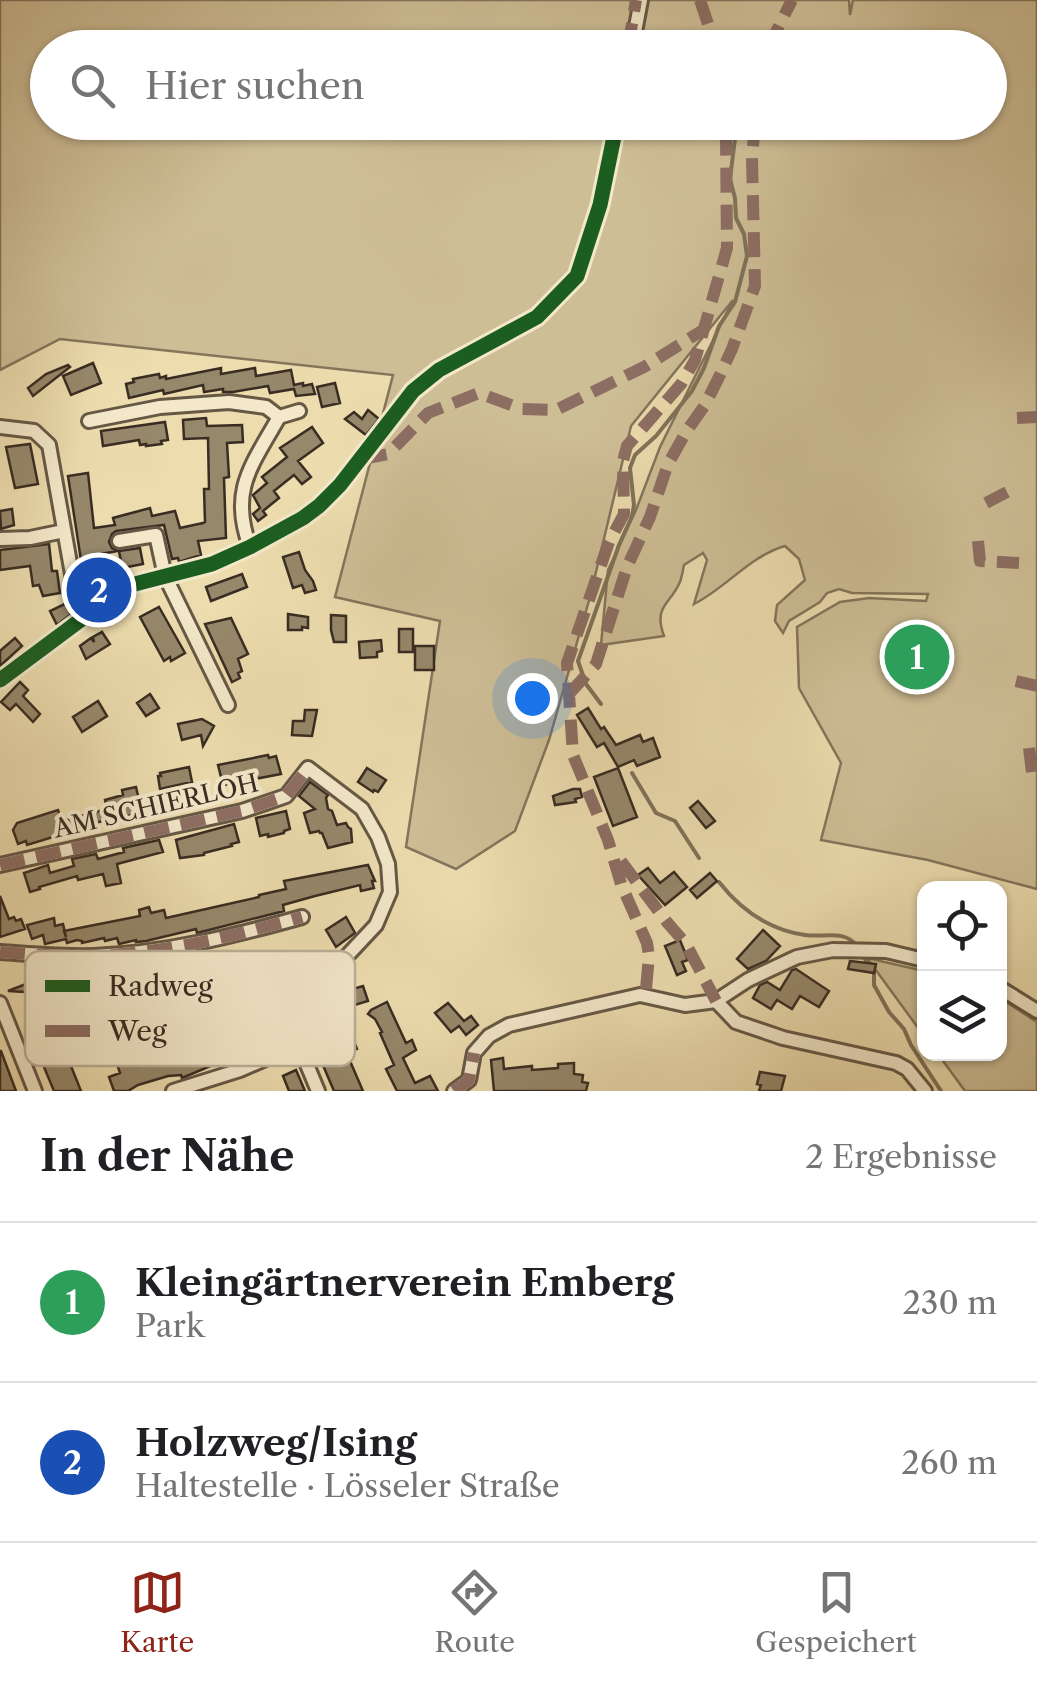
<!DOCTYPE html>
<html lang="de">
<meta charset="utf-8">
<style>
:root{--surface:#fff;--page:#f6f6f6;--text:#202124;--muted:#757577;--line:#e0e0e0;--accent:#8f2418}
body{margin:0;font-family:"Libre Caslon Text",serif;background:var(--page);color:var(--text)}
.controls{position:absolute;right:30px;bottom:30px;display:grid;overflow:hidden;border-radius:20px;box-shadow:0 2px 8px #0004}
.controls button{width:90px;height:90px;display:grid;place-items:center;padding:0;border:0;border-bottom:2px solid var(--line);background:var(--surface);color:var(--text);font:50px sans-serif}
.you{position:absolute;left:532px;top:698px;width:35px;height:35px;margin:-25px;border:8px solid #fff;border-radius:50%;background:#1a73e8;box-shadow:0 0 0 15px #1a73e833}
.badge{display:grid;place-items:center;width:65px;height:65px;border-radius:50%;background:var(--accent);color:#fff;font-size:32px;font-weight:700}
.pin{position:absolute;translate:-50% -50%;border:5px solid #fff;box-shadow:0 2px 10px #0006}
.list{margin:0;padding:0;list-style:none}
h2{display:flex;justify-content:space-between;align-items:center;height:130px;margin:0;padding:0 40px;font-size:42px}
h2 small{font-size:32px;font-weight:400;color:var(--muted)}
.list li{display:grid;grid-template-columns:65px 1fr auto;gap:30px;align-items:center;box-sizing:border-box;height:160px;padding:0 40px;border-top:2px solid var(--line)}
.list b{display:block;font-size:38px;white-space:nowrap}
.list p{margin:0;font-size:32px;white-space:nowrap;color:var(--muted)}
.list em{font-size:32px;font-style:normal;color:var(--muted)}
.icon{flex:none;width:55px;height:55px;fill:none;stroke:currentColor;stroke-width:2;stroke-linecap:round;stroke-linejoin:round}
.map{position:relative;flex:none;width:1037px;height:1091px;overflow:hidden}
.search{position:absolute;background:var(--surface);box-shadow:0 2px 8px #0004;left:30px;right:30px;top:30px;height:110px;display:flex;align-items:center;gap:25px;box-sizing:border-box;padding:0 35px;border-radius:55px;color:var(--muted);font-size:38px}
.sheet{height:450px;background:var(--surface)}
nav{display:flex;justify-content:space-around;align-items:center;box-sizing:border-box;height:140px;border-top:2px solid var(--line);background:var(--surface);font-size:28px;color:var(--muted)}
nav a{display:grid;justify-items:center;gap:5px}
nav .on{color:var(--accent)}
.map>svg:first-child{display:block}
</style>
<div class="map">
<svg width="1037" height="1091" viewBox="0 0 1037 1091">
<rect width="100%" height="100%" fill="#ecdcae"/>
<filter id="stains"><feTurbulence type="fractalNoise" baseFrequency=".002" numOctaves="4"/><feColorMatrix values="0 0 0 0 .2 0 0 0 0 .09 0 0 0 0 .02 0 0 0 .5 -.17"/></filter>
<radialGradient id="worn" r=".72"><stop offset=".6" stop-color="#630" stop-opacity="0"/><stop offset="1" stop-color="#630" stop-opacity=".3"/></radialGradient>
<path fill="#cebe96" stroke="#84755c" stroke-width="2.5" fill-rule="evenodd" d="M0,0H849L850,15L853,0H1037V889L928,860L821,840L841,763L799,688L797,627L840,602L869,598L926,601L928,594L852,593L839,589L827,593L820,602L789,621L783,633L775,621L777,605L805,580L799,559L785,546C750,556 726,588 694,604L707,560L703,553L684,565C683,570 682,576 680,582C670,605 653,606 664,636L601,645L608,570L636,510L660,447L733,300L631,426L590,597L549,740L515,831L456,869L406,847L440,621L335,597L393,375L60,339L0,370ZM48,48H990V122H48Z
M867,958L924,971V1036Z
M1000,998L1037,1022V1091H965L938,1054H1000Z"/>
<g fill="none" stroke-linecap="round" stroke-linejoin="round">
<path stroke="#807259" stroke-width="4" d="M749,48V41
M601,704L586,684L578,661L619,545L632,516L634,505L630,468L635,455L656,436L692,391L704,368L719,326L735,302L747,256L744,234L736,218L735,198L730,179L737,122
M632,773L656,813L675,821L699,858
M719,882C741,910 770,930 805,935C824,938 844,929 857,946
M862,955L874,971V985L889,1012L904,1029L911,1045L941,1091"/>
</g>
<path fill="#96886b" stroke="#392c22" stroke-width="2.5" d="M93,363L101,383L71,395L63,376Z
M68,365L70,367L33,396L28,388L46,374Z
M221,368V374L255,368L256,376L291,370L294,385L303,383V386L312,384L315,394L296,396L294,389L270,393L268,386L233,392H223V389L204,392L203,385L164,394L163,390L129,398L126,384L134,382L133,379L159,374L160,378L166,376V379Z
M335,383L340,403L322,407L317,387Z
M368,410L379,419L366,435L345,419L354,412L362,419Z
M206,418L207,426L242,425L243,442L227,443L229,477L224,478L226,538L198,541L201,555L179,562L178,558L172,559L164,525L116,531L112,534L109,542L112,548L118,551L100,554L102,567H100L101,577L97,578L98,585L85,586L68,476L88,473L94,528L115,525L113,518L150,508L152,516L175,511L180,528L203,523L205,522L204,489H209L208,438L184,439L183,420Z
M165,422L168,440L161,441L162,444L146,446V444L140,445L139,440L103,446L101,431Z
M312,427L323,443L298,461L311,477L302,484L294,475L274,491L279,498L263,511L266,515L258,521L253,514L260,508L253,495L267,483L262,477L287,457L280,448Z
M30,444L38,484L15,488L6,447Z
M12,509L14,525L1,529L0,511Z
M49,544L52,571H57L60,593L43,596L39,585L33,586L30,566L0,570V550Z
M140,548L143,564L122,568L119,551Z
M299,552L305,570L313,581L316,590L305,593L302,585L293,588L283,557Z
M242,574L247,587L211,601L206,587Z
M69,602L74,612L57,625L50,611Z
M159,607L185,653L171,661L170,657L164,661L140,617Z
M288,614L308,617V628L302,627V630H288Z
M331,615L346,616V642H334L331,630Z
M231,618L248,654L238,659L242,671L238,673L240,678L232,682L205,624Z
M399,629H413V652H399Z
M102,632L110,644L86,659L80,646L91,638L94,642L93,637Z
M15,638L22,646L0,666V651Z
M381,640L382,651L377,652V657L360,658L359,642Z
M415,646H434V670H415Z
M20,682L28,690L23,696L40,714L33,722L16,704L10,710L1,702Z
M150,694L159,708L146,716L137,703Z
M98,701L107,716L82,732L73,717Z
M588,708L601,729L604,727L616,745L640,735L643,742L653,738L660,757L637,766L634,760L618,767L604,743L597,747L577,715Z
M305,710H317L312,736L292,735L293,721H304Z
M202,719L214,726L203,746L201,735L182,740L178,724Z
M268,755L269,758L276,756L281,774L223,785L218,765Z
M189,767L192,782L160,789L158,776H161L160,773Z
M367,768L386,780L378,792L374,790L373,792L358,782Z
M618,768L637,817L613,826L594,777Z
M310,782L328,795L326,798L328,809L332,811L337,825L346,823L348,827L351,829L352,842L328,848L322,833H320L319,831L310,833L304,813L315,809L299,796Z
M136,787L139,800L152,797L154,807L141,810L142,813L89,824V826L27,845L26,841L18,844L13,830L17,823L58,810L62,821L107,809L105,800L123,795L122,790Z
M573,789H580L582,797L575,799L576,802L555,805L553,796Z
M698,801L715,821L706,828L690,808Z
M286,811L290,829L284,831V833L268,837V834L260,836L256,818Z
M234,824L239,842L231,844L232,846L204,853V855L180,858L176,840Z
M159,840L163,852L117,864L121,883L106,886L103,874L78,880L77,876L39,887L40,889L30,892L24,873L48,865L50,873L74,866L72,859L96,854L98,859L124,852L123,848Z
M368,865L375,881H372L374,888L361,891L360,885L315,896L283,905L284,911L197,933L196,929L146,941L136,942V940L119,944L117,938L105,941L104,938L82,943V941L77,940L67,943L66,939L45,944L43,935L32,939L27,925L54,918L55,926L63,924L66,937L64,931L140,916L139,910L149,907L151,913L164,910L166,918L259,897V895L286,889L284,881Z
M648,868L660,883L674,872L687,887L665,905L638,875Z
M710,873L717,881L697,898L690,890Z
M0,896L9,919L14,917L16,921L21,919L25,929L0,937Z
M346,917L355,933L336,947L326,930Z
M763,930L780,946L766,961L748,969L737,959Z
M680,940L688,960L682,962L686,971L677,975L665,946Z
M850,961L876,964L874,973L848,969Z
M796,969L829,991L819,1007L800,996L792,1009L777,1000L771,1009L753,998L760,985L767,982L780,990L792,970Z
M41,978L47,993L40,995L43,1004L31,1008L25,992L8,991Z
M363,986L368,1001L348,1007L342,992Z
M387,1002L406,1043L412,1040L416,1050L403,1058L415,1083L430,1076L438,1091H397L386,1069L394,1065L380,1033L382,1032L375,1019L368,1014L371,1010Z
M448,1003L464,1021L471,1016L478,1025L466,1035L459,1026L451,1032L435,1013Z
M333,1024L343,1043L353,1039L357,1049L347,1054L363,1091H334L322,1063L326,1061L314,1033Z
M250,1035L254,1050L225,1058V1060L182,1078L181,1075L168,1076L138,1085L128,1091H114L109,1077L120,1073L114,1055L130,1049L138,1066L177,1055L179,1062L204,1055L203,1052L210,1050L208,1045L218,1042L220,1046Z
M66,1050L71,1066L81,1091H54L41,1060Z
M0,1051H1L16,1091H0Z
M503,1058L504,1069L532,1066V1070L558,1068V1064L574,1063V1074L583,1075L582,1082L588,1083L586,1091H494L491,1060Z
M296,1070L305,1091H289L283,1076Z
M760,1072L785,1076L781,1091H759L761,1085L757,1084Z"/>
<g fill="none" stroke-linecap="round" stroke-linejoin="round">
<defs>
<path id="minor" d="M632,48L641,0
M89,421L160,407L229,402L266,407L279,417
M0,427L34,431L49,445L75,591L87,615
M0,539L30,538L64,531
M119,541L156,535L165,576L228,705
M250,547C229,490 252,465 279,417L299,411
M0,680L106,601L131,585L212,564L250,547L303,518L319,506L340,485L413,391L439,370L537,317L577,276L600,205L617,122
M0,865L242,811L286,796L308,768L362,809L378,837L388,864L390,892L376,925L331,973L294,1033L293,1047
M0,952C31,954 63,957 94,956C165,953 234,936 302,917
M1000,988L1037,1011
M716,1001L736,1022L783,1038L896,1063L907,1069L925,1091
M0,1003L35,1091
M173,1091L240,1070L293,1047L303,1055L318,1091
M454,1091L469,1080L474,1053L489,1036L509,1025L640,995L685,1005L716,1001L748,980L797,957L833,950L886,951L924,960"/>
</defs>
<use href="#minor" stroke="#665845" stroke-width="18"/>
<use href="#minor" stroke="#f3e8ca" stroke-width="12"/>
<path stroke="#8d6e63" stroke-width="12" stroke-dasharray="25 12" stroke-linecap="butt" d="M700,0L716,48
M628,48L636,0
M768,48L792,0
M1017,418L1037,417
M362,459L388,454L428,413L479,393L522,409L556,410L644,367L703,330
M986,503L1007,492
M978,541L980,561L1019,563
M1016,681L1037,686
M569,694L596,664L627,567L650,517L668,464L686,432L705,405L719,377L732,349L755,286L752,158L755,122
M1029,748L1032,772
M621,861L666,921L686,944L716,1001
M0,865L242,811L286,796L308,768
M0,952C31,954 63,957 94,956C165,953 234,936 302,917
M646,989L649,956L647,943L621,884L608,840L573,755L567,663L609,542L624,514L623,461L627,446L681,384L695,360L727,248L726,136L730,122
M454,1091L469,1080L474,1053"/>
<defs>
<path id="cycleway" d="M0,680L106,601L131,585L212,564L250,547L303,518L319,506L340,485L413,391L439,370L537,317L577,276L600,205L617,122"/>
</defs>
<use href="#cycleway" stroke="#f3e8ca" stroke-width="21"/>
<use href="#cycleway" stroke="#1b5e20" stroke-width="15"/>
</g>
<g text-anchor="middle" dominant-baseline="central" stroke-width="8" stroke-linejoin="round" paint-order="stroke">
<g font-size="25" fill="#392c22" stroke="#f3e8ca">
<text transform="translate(156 806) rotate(-13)">AM SCHIERLOH</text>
</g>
</g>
<rect x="25" y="951" width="330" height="115" rx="15" fill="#f3e8ca" stroke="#bbb098" stroke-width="2.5"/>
<rect x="45" y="980" width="45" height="12" fill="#1b5e20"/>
<rect x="45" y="1025" width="45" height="12" fill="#8d6e63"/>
<g font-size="28" fill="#392c22">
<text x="108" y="996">Radweg</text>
<text x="108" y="1041">Weg</text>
</g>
<rect width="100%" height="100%" filter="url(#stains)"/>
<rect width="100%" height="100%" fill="url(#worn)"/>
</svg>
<div class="controls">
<button><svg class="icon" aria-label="locate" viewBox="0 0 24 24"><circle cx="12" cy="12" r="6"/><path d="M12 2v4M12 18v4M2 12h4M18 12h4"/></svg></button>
<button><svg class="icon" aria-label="layers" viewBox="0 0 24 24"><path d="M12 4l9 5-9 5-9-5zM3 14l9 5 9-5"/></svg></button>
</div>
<div class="you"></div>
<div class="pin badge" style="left:917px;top:657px;background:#2e9e5b">1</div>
<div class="pin badge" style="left:99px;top:590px;background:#1a4fb4">2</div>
<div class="search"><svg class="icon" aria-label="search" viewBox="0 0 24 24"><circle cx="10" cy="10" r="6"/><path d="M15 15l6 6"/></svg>Hier suchen</div>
</div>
<section class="sheet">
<h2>In der Nähe<small>2 Ergebnisse</small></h2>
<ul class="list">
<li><span class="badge" style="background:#2e9e5b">1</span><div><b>Kleingärtnerverein Emberg</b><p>Park</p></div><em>230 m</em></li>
<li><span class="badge" style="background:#1a4fb4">2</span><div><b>Holzweg/Ising</b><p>Haltestelle · Lösseler Straße</p></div><em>260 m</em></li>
</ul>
</section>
<nav>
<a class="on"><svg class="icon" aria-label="map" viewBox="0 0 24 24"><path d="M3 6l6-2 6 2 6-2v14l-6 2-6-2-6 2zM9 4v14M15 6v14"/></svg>Karte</a>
<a><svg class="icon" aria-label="directions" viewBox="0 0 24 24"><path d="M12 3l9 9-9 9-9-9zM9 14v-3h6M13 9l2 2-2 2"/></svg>Route</a>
<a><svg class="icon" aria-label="saved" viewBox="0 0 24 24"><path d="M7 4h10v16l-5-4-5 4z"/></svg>Gespeichert</a>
</nav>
